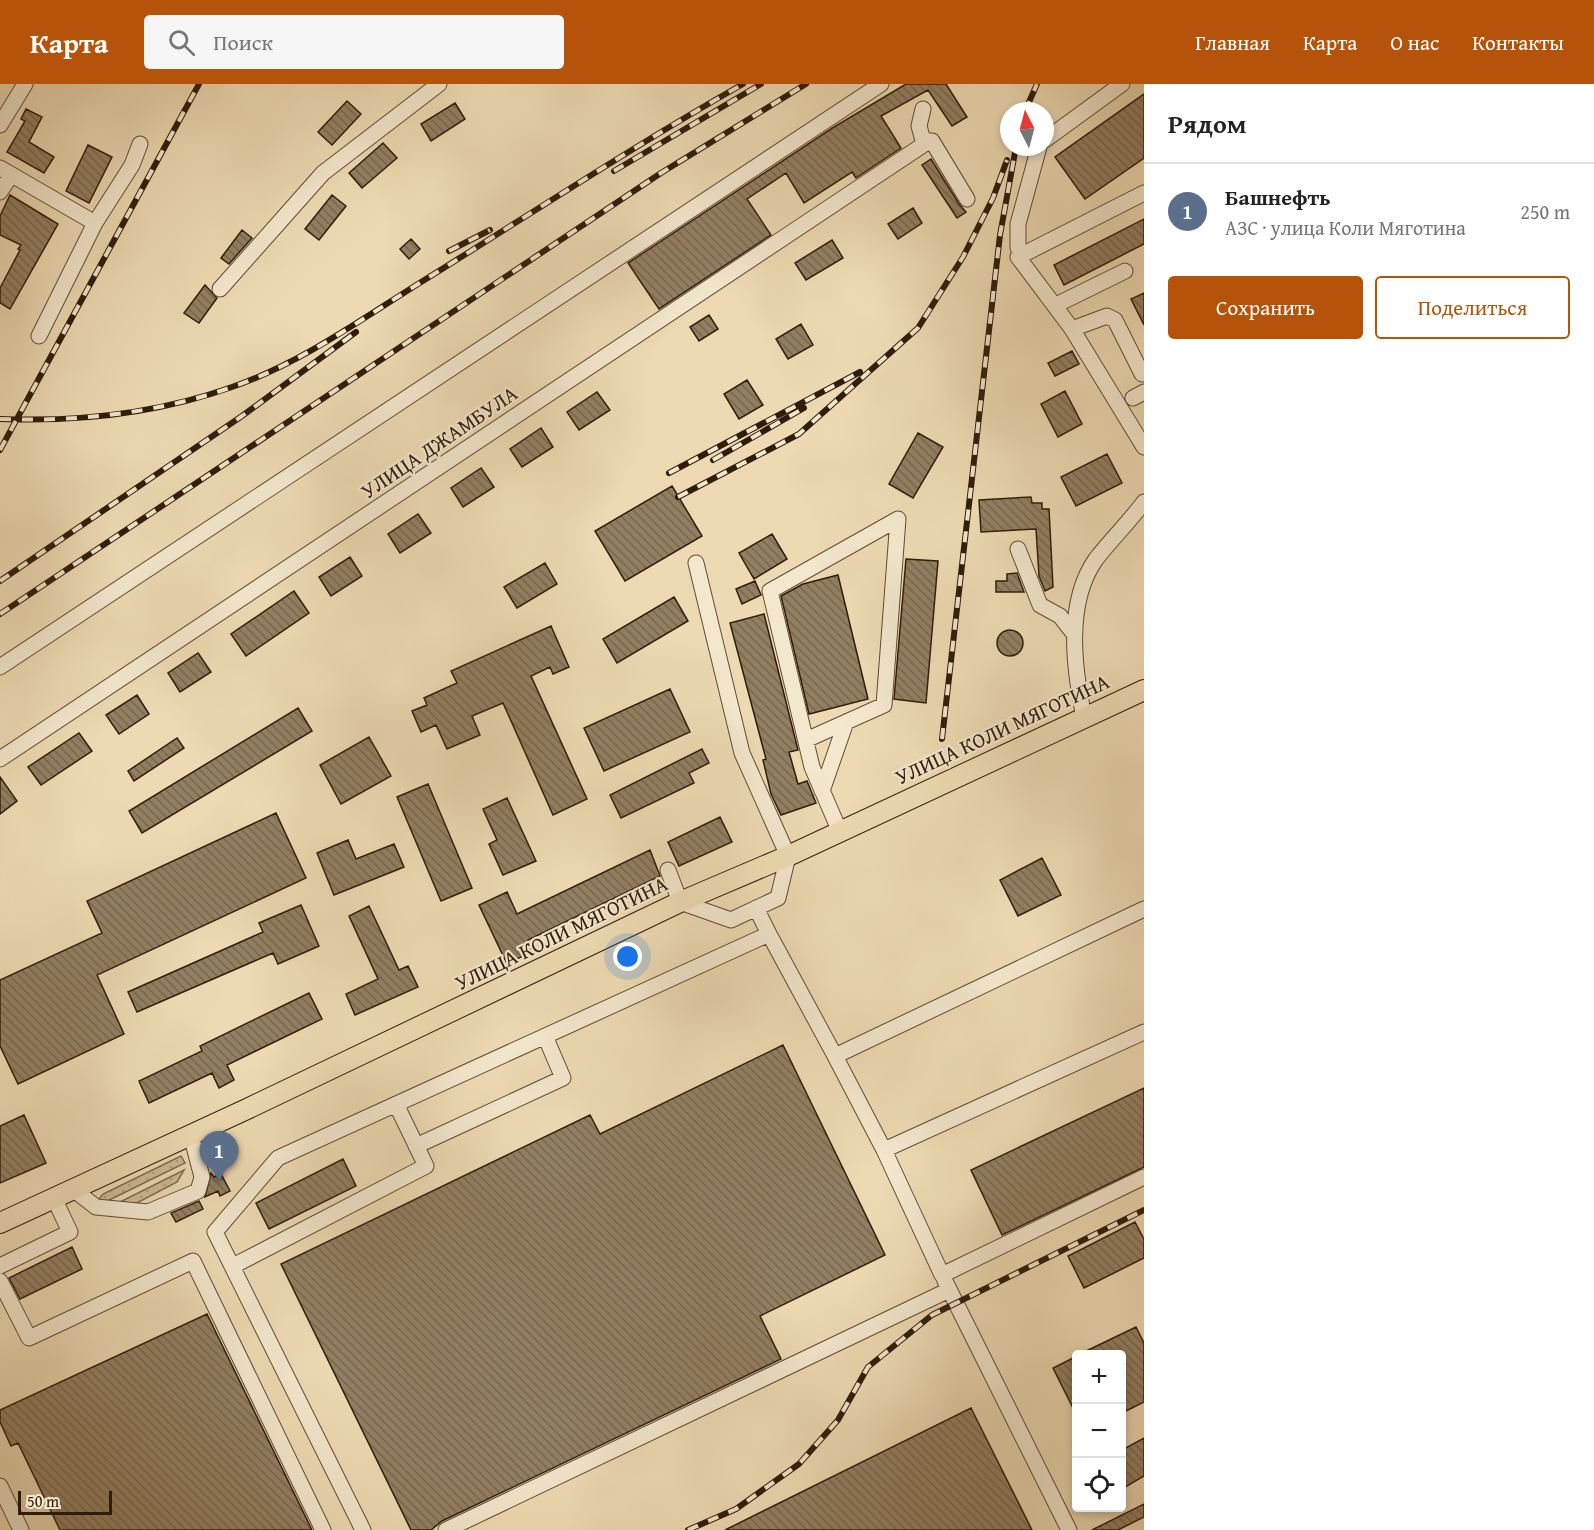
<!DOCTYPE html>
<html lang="ru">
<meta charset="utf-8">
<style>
:root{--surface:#fff;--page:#f6f6f6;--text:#222;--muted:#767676;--line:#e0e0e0;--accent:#b45309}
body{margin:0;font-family:"Gentium Book Plus",serif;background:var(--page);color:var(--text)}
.controls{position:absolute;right:18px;bottom:18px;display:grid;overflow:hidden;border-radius:6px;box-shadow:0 3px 9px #0003}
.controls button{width:54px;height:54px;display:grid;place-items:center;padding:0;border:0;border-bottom:2px solid var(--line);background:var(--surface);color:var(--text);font:30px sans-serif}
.compass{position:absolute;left:1000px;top:18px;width:54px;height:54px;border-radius:50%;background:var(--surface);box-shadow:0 3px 9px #0003;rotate:354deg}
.scale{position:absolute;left:18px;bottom:15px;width:94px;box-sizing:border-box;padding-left:6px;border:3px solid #301c0b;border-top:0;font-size:16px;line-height:21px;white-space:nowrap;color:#301c0b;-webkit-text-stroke:4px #f3e7cd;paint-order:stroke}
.you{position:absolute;left:628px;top:873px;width:21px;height:21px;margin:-15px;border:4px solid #fff;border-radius:50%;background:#1a73e8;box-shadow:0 0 0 9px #1a73e833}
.badge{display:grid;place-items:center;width:39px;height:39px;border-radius:50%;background:var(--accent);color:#fff;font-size:20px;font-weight:700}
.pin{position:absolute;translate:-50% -50px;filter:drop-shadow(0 2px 3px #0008)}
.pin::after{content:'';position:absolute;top:32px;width:21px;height:18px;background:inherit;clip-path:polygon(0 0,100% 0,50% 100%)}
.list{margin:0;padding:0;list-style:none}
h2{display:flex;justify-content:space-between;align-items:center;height:78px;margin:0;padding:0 24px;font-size:26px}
h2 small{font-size:20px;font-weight:400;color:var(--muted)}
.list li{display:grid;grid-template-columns:39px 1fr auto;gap:18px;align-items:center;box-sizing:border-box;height:96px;padding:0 24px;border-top:2px solid var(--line)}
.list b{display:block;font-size:22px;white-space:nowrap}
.list p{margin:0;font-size:20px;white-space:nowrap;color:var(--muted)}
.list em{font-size:20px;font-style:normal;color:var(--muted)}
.actions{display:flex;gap:12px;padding:18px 24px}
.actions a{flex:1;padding:14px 0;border:2px solid var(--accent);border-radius:6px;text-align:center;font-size:21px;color:var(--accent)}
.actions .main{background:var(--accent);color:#fff}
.icon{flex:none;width:33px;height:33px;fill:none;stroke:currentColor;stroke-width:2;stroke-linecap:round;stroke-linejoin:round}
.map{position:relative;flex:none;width:1144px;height:1446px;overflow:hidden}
header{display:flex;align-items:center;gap:36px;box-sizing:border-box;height:84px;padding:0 30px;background:var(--accent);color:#fff}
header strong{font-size:28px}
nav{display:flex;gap:33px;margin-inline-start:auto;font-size:21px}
.search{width:420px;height:54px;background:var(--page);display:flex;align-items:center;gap:15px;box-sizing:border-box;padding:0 21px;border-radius:6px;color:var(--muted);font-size:22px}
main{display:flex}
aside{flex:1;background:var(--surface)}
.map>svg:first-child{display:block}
</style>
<header>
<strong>Карта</strong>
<div class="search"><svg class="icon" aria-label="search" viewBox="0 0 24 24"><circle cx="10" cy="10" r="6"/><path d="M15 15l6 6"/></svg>Поиск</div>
<nav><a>Главная</a><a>Карта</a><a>О нас</a><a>Контакты</a></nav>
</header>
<main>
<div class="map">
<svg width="1144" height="1446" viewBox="0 0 1144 1446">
<defs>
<pattern id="grass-dots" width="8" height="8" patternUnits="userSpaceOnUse" patternTransform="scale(1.5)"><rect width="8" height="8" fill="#cdba96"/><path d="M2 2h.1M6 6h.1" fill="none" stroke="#b09f80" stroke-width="1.8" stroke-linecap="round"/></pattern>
<pattern id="building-back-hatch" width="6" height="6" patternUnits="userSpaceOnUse" patternTransform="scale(1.5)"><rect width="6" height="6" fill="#927f62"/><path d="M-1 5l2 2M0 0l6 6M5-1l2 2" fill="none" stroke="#78674f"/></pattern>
</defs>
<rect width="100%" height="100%" fill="#eddab2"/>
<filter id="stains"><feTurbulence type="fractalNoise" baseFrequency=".00333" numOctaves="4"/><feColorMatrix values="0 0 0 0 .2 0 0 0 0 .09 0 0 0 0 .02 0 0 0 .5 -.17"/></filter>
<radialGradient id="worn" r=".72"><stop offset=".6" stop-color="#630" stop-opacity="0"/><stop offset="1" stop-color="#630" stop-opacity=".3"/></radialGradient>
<path fill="url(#grass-dots)" stroke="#7e6b50" stroke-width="1.5" d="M181,1072L185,1079L103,1119L99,1115L103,1110Z
M184,1086L177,1098L133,1121L116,1120Z"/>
<path fill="url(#building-back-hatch)" stroke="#301c0b" stroke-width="1.5" d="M906,0H946L967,33L952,42L928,6L881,32L901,64L856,94L852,88L804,119L786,89L747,115L771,151L659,225L628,179L834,43Z
M1144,10V74L1085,115L1055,73Z
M347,17L361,30L332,61L318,48Z
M455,19L465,35L431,57L421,40Z
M26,25L42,33L29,58L54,73L44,89L7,68L25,37L21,35Z
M383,59L397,74L362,104L349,89Z
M88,61L112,73L89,119L66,107Z
M931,75L959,120L966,128L957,134L922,81Z
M10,111L58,140L10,225L0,219V204L20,166L18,165L21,161L0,151V132Z
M332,111L346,122L319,156L305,145Z
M913,124L922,139L898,155L888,140Z
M1144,135V160L1064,201L1054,181Z
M242,146L252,154L229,180L221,174Z
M411,155L420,165L409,175L400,165Z
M832,156L843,174L806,196L795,179Z
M205,201L217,214L199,239L184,229Z
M1144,209V241L1131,215Z
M709,231L718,245L699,257L690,243Z
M801,240L813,261L788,275L776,255Z
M1072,267L1079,280L1055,292L1048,279Z
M747,296L763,321L739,335L724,310Z
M1065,307L1082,340L1058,353L1041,320Z
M597,308L610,326L579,346L567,328Z
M541,344L553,363L522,383L510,365Z
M918,349L943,363L913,414L889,400Z
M1107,370L1122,399L1076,422L1061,393Z
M481,384L494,403L463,423L451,404Z
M672,402L702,452L625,497L595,447Z
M1031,413L1032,419H1042V425H1049L1053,503L1045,507L1039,492L1036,445L981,448L979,416Z
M418,430L431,449L400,469L388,450Z
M772,450L787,475L754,495L739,469Z
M350,473L362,492L331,512L319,493Z
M906,475L938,477L926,619L894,615Z
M545,479L557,500L517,524L504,503Z
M1017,489L1024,508H996V497H1007V490Z
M838,491L868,615L809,630L781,512L803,500Z
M755,497L761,511L742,520L736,505Z
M294,507L309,529L246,572L231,550Z
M674,513L688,537L617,579L603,555Z
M764,530L798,666L789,668L798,700L807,697L816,719L781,731L771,710L763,676L766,675L730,539Z
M551,542L569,583L553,590L550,583L531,592L587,715L553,731L503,619L472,632L480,651L447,665L436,641L421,648L412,627L427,621L424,614L457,599L451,587Z
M997 559a13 13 0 1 1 26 0a13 13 0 1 1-26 0Z
M198,569L211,588L180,608L168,589Z
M670,605L690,648L604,687L584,644Z
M137,611L149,630L119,650L106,631Z
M298,624L312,647L142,749L129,727Z
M79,649L92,667L41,701L28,683Z
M369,653L391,692L341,720L320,681Z
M177,654L184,664L134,697L128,687Z
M702,665L709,679L689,689L694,699L621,734L610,711Z
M0,693L17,717L0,730Z
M428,700L472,804L441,817L397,713Z
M507,714L536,777L503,791L489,760L497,756L483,725Z
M276,729L306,794L97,891L124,950L18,1000L0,962V896L102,849L87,817Z
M720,733L732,758L679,782L668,758Z
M348,756L356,775L394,760L404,783L334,811L317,769Z
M650,766L660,792L528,856L533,867L507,880L479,821L507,808L517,830Z
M1042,774L1061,811L1018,832L1000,796Z
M301,821L319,862L278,880L273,869L137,928L128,908L263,848L259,839Z
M369,822L399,886L408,882L418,903L355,931L346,910L378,895L349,832Z
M309,909L322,935L227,981L234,996L219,1004L212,989L149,1019L139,997L202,967L200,962Z
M783,961L885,1171L760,1232L781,1275L442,1437L431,1446H411L281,1180L590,1031L600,1050Z
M1144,1004V1083L1002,1151L971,1086Z
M24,1031L46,1079L0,1099V1042Z
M343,1075L356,1102L269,1145L256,1119Z
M211,1089L214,1093L221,1090L230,1107L220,1112L218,1107L205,1113Z
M199,1117L203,1125L176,1138L171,1129Z
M1135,1138L1144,1155V1174L1084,1204L1068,1172Z
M72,1163L82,1185L20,1215L9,1194Z
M207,1230L312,1446H60L18,1359L11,1362L0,1338V1326Z
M1136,1243L1144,1259V1318L1122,1329V1270H1080Z
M1077,1272V1332L1053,1284Z
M971,1324L1032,1446H725Z
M1144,1354V1392L1122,1405V1366Z
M1144,1420V1433L1118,1446H1092Z"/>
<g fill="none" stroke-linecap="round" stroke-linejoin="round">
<defs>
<path id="minor" d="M923,25L919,42L924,60
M0,41L25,0
M1045,56L1122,0
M0,84L95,139
M0,108L11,91
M1144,109L1018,173L1072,245L1144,363
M1018,164V140L1039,63
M220,205L323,89L439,0
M1056,221L1125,187
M1072,245L1107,232L1115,236L1142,290
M39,252L95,139L132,81L140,60
M1133,314L1144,308
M1018,465L1040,521L1060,532L1074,550
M0,583L881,0
M1084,633C1074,585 1065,519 1096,475C1111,456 1129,438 1144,418
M806,656L884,621L898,435L770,507L812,683L840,748
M0,675L929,57H932L967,115
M822,707L846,638
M668,786L680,818L731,836L778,814L788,772L742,669L696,479
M756,824L769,850
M1144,825L835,972L884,1066L942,1191L1144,1093
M416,1062L563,994L545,952
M884,1066L1144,948
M73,1105L96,1123L148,1128L198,1107L202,1093L191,1051
M0,1182L70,1148L54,1114
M233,1182L426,1082L396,1020
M0,1197L29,1254L193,1177L323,1446
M945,1197L1069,1446
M0,1402L21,1446
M363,1446L215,1148L278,1074L769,850L835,972
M446,1446L949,1206"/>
<path id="major" d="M0,1139L247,1025L680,818L788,772L1144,606"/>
</defs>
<use href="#minor" stroke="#5f4c35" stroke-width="17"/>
<use href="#major" stroke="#301c0b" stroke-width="22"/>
<use href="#minor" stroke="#f3e7cd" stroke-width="15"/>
<use href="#major" stroke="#eddab2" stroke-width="20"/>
<defs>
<path id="rail" d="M1025,27L1037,0
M614,87L761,0
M449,167L490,146
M0,335C77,338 159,329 232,303C299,280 359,237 418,200C526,133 632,63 743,0
M0,366L199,0
M713,376L804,324
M669,389L860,288
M678,413L799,350L918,244L963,173L993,114L1007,76
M0,497L242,332L356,248
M0,530L661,89L806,0
M942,655L1000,151L1016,63
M688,1446L736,1425L799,1380L838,1336L868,1283L932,1231L1144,1126"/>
</defs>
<use href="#rail" stroke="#301c0b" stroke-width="6"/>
<use href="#rail" stroke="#f3e7cd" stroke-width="4" stroke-dasharray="11" stroke-linecap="butt"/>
</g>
<g text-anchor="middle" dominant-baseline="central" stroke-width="4.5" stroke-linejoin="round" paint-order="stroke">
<g font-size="21" fill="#301c0b" stroke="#f3e7cd">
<text transform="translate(439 358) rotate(-34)">УЛИЦА ДЖАМБУЛА</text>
<text transform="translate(1002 645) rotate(-25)">УЛИЦА КОЛИ МЯГОТИНА</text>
<text transform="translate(561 849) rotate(-26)">УЛИЦА КОЛИ МЯГОТИНА</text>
</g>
</g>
<rect width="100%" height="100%" filter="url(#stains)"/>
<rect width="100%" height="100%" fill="url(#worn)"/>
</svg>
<div class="controls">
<button>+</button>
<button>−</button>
<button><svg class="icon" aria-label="locate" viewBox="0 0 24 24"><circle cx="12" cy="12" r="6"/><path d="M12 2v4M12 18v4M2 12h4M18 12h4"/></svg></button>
</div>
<svg class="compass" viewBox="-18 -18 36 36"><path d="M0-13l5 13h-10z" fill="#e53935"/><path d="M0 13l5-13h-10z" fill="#767676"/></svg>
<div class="scale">50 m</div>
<div class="you"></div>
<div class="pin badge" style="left:219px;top:1097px;background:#5c6f8a">1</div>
</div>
<aside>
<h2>Рядом<small></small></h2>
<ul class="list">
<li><span class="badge" style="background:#5c6f8a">1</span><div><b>Башнефть</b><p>АЗС · улица Коли Мяготина</p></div><em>250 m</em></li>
</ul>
<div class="actions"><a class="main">Сохранить</a><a>Поделиться</a></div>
</aside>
</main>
